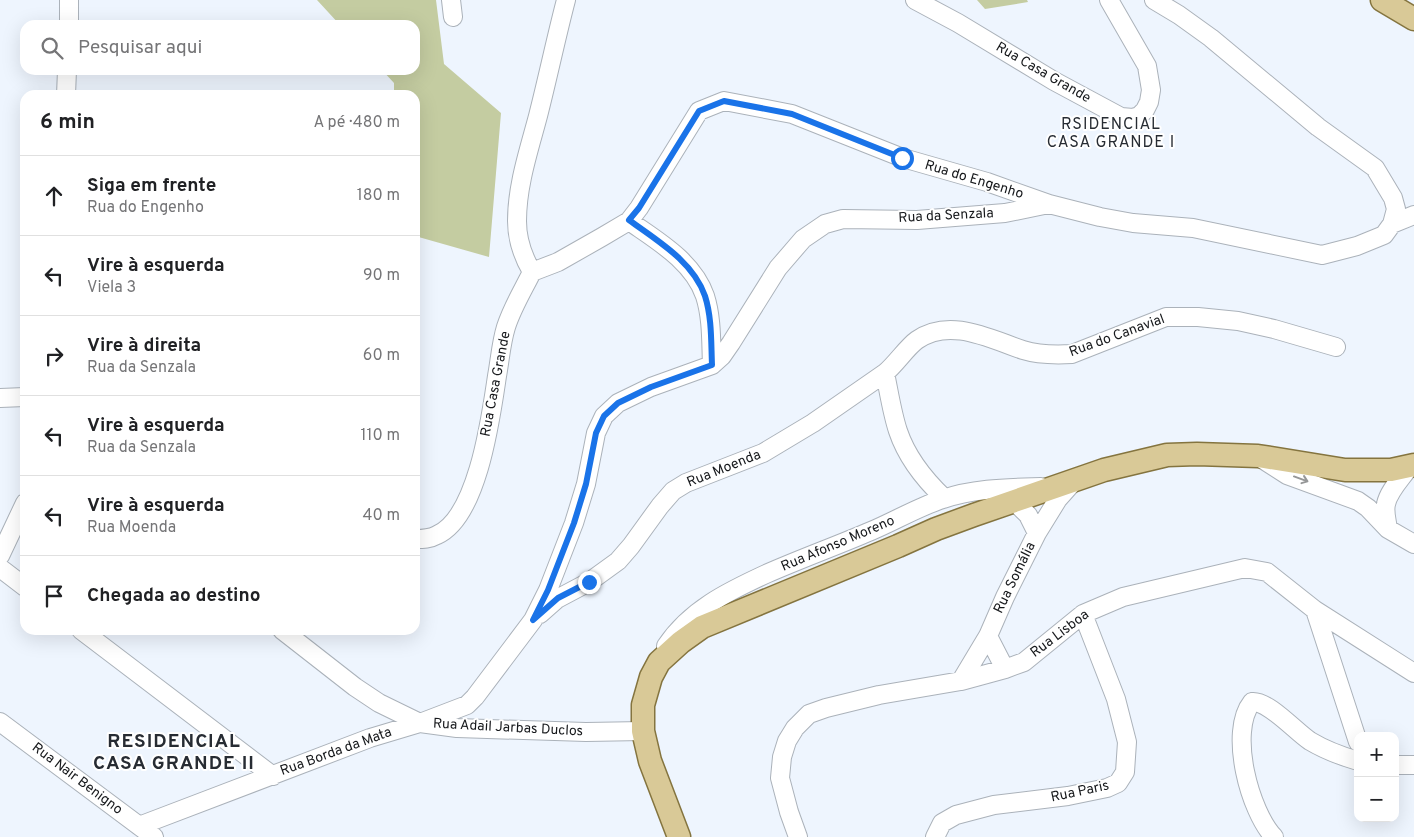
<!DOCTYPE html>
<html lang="pt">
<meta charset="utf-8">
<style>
:root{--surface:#fff;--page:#f6f6f6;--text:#202124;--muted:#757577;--line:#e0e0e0}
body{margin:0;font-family:Overpass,sans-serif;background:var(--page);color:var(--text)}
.controls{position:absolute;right:15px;bottom:15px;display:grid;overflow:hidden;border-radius:10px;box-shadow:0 5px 20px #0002}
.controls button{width:45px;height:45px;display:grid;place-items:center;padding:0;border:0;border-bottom:1px solid var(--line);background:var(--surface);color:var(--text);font:25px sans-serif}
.stop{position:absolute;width:15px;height:15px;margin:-11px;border:4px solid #1a73e8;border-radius:50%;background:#fff}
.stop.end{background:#1a73e8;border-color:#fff;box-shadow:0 1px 5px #0008}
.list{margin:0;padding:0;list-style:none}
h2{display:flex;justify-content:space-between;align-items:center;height:65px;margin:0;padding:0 20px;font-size:21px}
h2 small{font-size:16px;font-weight:400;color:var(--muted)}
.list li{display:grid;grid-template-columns:32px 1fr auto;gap:15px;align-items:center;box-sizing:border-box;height:80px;padding:0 20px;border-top:1px solid var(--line)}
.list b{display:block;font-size:19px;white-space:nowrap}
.list p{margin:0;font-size:16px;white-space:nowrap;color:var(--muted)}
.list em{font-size:16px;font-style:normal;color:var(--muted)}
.icon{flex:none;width:28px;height:28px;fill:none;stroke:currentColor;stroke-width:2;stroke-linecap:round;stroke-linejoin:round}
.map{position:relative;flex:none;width:1414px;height:837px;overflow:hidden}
.search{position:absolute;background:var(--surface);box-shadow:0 5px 20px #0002;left:20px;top:20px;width:400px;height:55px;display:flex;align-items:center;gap:12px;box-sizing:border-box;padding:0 18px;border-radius:15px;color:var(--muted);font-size:19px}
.panel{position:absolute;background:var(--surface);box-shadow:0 5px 20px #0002;left:20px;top:90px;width:400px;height:545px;border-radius:15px}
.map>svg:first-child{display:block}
</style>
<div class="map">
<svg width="1414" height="837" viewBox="0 0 1414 837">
<rect width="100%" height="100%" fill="#eef5fe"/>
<path fill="#c4cca1" d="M317,0H436L444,64L501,113L489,257L415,236V95H394V83L382,70H415V25H340Z
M977,0H1027L1028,2L985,9Z"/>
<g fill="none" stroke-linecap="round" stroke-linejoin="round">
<defs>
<path id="minor" d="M451,0L453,17
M915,0L958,23L1054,81L1121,117L1133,118L1139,116L1145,110L1149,102L1151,90L1147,66L1109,0
M69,25V0
M66,95L67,70
M629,221C656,240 693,261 705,296C712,318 711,342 712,365
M1392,224L1414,215
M532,272L558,262L602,237L629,221L639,208L699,111L724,101L792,114L903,158L987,182L1049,204L1100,217L1133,223L1193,228L1322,255L1357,246L1384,235L1392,224L1396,209L1393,198L1375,168L1318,127L1211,38L1179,15L1154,0
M532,272C522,255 517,240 517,221C517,185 529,150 538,116C548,77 556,38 566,0
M885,373C889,392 892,413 898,431C907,458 924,479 944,498
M0,398L25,397
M1262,459L1287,475L1358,501L1368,508L1388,529L1414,544
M1014,501L1028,515L1037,533
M1388,529C1387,521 1384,512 1386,504C1389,490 1402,478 1410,466
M415,539C423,539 430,539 437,535C478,517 491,416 497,376C500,360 501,343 506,327C512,308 523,290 532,272
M0,556L25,503
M0,568L25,587
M1315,610L1358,742
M540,614L557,599L589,582L618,561L631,546L660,506L673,491L686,483L763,453L813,423L885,373C896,364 907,347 917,340C950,317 990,339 1023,350C1039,355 1055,355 1072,354L1166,317H1198L1238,321L1274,329L1336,347
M81,630L273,776
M282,630L355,687L379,703L420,723L457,728L586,732L643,731
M988,636L1005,669
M666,646C690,610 727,592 766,574C800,559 836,546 871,531C895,521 918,507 943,499C974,488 1009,488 1041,487
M961,681L988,636L1005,597L1037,533L1058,499L1075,480
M0,722L154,837
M1395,765H1414
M139,826L370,738L420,723L467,705L475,697L533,620L548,590L574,523L586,484L596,433L604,416L618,403L651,387L712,365L722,356L731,343L778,268L803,239L825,224L843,219L917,220L1005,213L1049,204
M798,837L789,812L780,778L782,757L787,741L795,728L809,714L826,708L879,695L961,681L1005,669L1024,662L1083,614L1123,597L1245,568L1267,572L1315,610L1414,673
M935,837L942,823L956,815L994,805L1068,796L1107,788L1118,783L1125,772L1127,742L1116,699L1083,614
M1274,837C1250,812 1228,732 1252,702C1268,700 1296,732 1310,741C1325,750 1341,756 1358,761"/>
<path id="major" d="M1382,0L1414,19
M679,837L650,761L643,731V705L651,677L659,662L681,642L702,627L898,546L936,529L974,515L1104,470L1167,455L1197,454L1258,456L1345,470H1391L1414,465"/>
</defs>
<use href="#minor" stroke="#abb2ba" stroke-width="20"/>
<use href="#major" stroke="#84743f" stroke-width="25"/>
<use href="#minor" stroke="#fff" stroke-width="18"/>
<use href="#major" stroke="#d9c997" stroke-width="22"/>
</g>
<defs><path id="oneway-shaft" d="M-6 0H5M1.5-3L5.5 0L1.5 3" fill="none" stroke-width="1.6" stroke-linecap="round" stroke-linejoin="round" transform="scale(1.25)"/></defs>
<use stroke="#969798" href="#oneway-shaft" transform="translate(1301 479) rotate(20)"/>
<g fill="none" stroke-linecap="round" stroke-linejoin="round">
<path stroke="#1a73e8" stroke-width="6" d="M589,582L558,598L533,620L548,590L574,523L586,484L596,433L604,416L618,403L651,387L712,365C711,342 712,318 705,296C693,261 656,240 629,220L639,208L699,111L724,101L792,114L902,158"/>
</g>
<g text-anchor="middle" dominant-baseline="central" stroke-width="4" stroke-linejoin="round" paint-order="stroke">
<g font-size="14" fill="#16181b" stroke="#fff">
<text transform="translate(1043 73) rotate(30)">Rua Casa Grande</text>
<text transform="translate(974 180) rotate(17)">Rua do Engenho</text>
<text transform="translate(946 216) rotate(-3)">Rua da Senzala</text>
<text transform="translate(1117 336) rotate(-20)">Rua do Canavial</text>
<text transform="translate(496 384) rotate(-79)">Rua Casa Grande</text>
<text transform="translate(724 469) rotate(-22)">Rua Moenda</text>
<text transform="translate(838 544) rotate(-23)">Rua Afonso Moreno</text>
<text transform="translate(1015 578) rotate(-64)">Rua Somália</text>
<text transform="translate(1060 634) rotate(-37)">Rua Lisboa</text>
<text transform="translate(508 728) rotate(3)">Rua Adail Jarbas Duclos</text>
<text transform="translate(336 752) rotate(-20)">Rua Borda da Mata</text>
<text transform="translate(77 779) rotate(37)">Rua Nair Benigno</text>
<text transform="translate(1080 792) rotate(-12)">Rua Paris</text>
</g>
<g font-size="16" letter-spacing="1" fill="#272c33" stroke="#fff">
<text x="1111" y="125">RSIDENCIAL<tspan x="1111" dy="18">CASA GRANDE I</tspan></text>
</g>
<g font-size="19" font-weight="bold" letter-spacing="1" fill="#272c33" stroke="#fff">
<text x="174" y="742">RESIDENCIAL<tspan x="174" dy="22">CASA GRANDE II</tspan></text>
</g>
</g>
</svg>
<div class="controls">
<button>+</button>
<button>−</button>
</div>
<div class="stop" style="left:902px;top:158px"></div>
<div class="stop end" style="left:589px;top:582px"></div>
<div class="search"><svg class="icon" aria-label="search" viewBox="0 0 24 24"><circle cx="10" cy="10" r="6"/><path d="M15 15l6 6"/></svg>Pesquisar aqui</div>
<section class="panel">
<h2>6 min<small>A pé · 480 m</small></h2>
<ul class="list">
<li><svg class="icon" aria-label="ahead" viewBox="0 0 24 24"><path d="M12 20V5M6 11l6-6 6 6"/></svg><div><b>Siga em frente</b><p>Rua do Engenho</p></div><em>180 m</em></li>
<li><svg class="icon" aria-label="left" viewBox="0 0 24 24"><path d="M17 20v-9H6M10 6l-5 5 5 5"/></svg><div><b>Vire à esquerda</b><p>Viela 3</p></div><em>90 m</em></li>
<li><svg class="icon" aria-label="right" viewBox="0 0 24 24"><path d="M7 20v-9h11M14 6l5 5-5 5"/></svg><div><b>Vire à direita</b><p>Rua da Senzala</p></div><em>60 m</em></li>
<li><svg class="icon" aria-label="left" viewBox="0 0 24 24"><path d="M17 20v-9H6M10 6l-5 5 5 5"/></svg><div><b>Vire à esquerda</b><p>Rua da Senzala</p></div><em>110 m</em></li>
<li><svg class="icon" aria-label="left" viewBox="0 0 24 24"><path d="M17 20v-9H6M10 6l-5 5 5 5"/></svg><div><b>Vire à esquerda</b><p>Rua Moenda</p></div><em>40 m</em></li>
<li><svg class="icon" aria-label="arrive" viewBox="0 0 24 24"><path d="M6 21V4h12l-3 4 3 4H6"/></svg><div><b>Chegada ao destino</b></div></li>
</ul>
</section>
</div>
